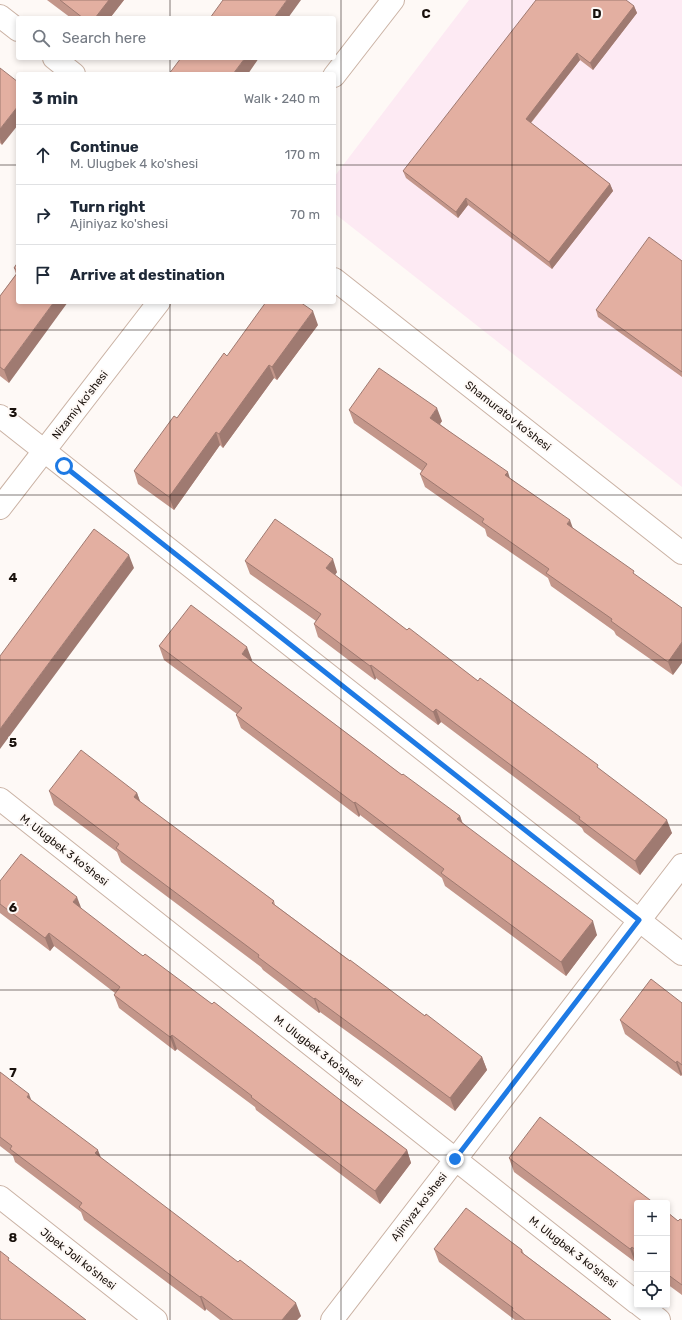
<!DOCTYPE html>
<meta charset="utf-8">
<style>
:root{--surface:#fff;--page:#f6f6f7;--text:#1f2937;--muted:#747a83;--line:#e0e1e3}
body{margin:0;font-family:Rubik,sans-serif;background:var(--page);color:var(--text)}
.controls{position:absolute;right:12px;bottom:12px;display:grid;overflow:hidden;border-radius:4px;box-shadow:0 2px 6px #0003}
.controls button{width:36px;height:36px;display:grid;place-items:center;padding:0;border:0;border-bottom:1px solid var(--line);background:var(--surface);color:var(--text);font:20px sans-serif}
.stop{position:absolute;width:12px;height:12px;margin:-9px;border:3px solid #1e7ae4;border-radius:50%;background:#fff}
.stop.end{background:#1e7ae4;border-color:#fff;box-shadow:0 1px 4px #0008}
.list{margin:0;padding:0;list-style:none}
h2{display:flex;justify-content:space-between;align-items:center;height:52px;margin:0;padding:0 16px;font-size:17px}
h2 small{font-size:13px;font-weight:400;color:var(--muted)}
.list li{display:grid;grid-template-columns:26px 1fr auto;gap:12px;align-items:center;box-sizing:border-box;height:60px;padding:0 16px;border-top:1px solid var(--line)}
.list b{display:block;font-size:15px;white-space:nowrap}
.list p{margin:0;font-size:13px;white-space:nowrap;color:var(--muted)}
.list em{font-size:13px;font-style:normal;color:var(--muted)}
.icon{flex:none;width:22px;height:22px;fill:none;stroke:currentColor;stroke-width:2;stroke-linecap:round;stroke-linejoin:round}
.map{position:relative;flex:none;width:682px;height:1320px;overflow:hidden}
.search{position:absolute;background:var(--surface);box-shadow:0 2px 6px #0003;left:16px;top:16px;width:320px;height:44px;display:flex;align-items:center;gap:10px;box-sizing:border-box;padding:0 14px;border-radius:4px;color:var(--muted);font-size:15px}
.panel{position:absolute;background:var(--surface);box-shadow:0 2px 6px #0003;left:16px;top:72px;width:320px;height:232px;border-radius:4px}
.map>svg:first-child{display:block}
</style>
<div class="map">
<svg width="682" height="1320" viewBox="0 0 682 1320">
<rect width="100%" height="100%" fill="#fef9f6"/>
<path fill="#fdeaf3" d="M469,0H682V487L334,213V177Z"/>
<g fill="none" stroke-linecap="round" stroke-linejoin="round">
<defs>
<path id="minor" d="M0,16L18,30
M54,58L74,74
M334,76L393,0
M334,279L682,553
M0,416L682,954
M0,508L159,302
M0,799L637,1303
M0,1197L156,1320
M640,1305L659,1320
M332,1320L682,865"/>
</defs>
<use href="#minor" stroke="#cab2a4" stroke-width="24"/>
<use href="#minor" stroke="#fff" stroke-width="22"/>
</g>
<path fill="#c3968a" d="M47,0H124L110,18H71Z
M634,6L637,13L593,70L580,60L531,123L610,184L613,191L552,269L468,205L458,218L406,178L403,171Z
M0,68L2,145L0,143Z
M682,261V377L598,317L596,310Z
M18,262V302L9,383L0,376V296L16,274L14,268Z
M318,325L277,380L274,378L223,448L220,445L174,510L138,484L134,471L227,356Z
M349,410L442,421L440,424L510,478L573,528L636,576L682,608L673,675L616,635L614,631L551,586L548,578L487,536L485,529L425,487L420,474L422,471L354,423Z
M245,561L337,572L335,575L407,630L478,681L600,770L672,833L640,875L584,832L582,828L441,722L438,725L376,678L375,680L318,637L314,624L316,621L250,574Z
M159,646L252,660L251,661L402,775L460,816L463,824L597,935L566,976L445,886L442,878L360,815L359,817L241,728L236,715L237,714L164,660Z
M49,791L137,793L140,802L274,901L275,905L425,1016L482,1057L487,1070L455,1111L381,1056L320,1012L319,1013L263,970L261,967L121,862L117,852L54,805Z
M0,881L81,909L143,956L212,1004L407,1150L411,1163L380,1204L256,1110L255,1107L177,1049L175,1051L119,1008L114,995L115,993L54,946L50,951L0,913Z
M682,1003V1075L681,1076L625,1034L620,1020Z
M0,1072L31,1100L101,1158L301,1316L297,1320H220L206,1309L205,1311L84,1220L81,1212L15,1162L13,1156L0,1146Z
M509,1158L637,1203V1261L636,1260L635,1262L514,1172Z
M667,1212L678,1221L682,1220V1295L667,1284Z
M434,1249L522,1250L524,1254L611,1320H515L439,1262Z"/>
<path fill="#9f7a71" d="M109,0H124L110,18H95Z
M287,0H301L288,18H274Z
M634,6L637,13L593,70L590,63Z
M577,53L580,60L528,126L526,119Z
M245,58H259L248,74H233Z
M18,106V125L2,145L0,139V129Z
M610,184L613,191L552,269L549,262Z
M466,198L468,205L458,218L456,212Z
M54,302H68L9,383L4,370Z
M313,311L318,325L277,380L272,367Z
M269,365L274,378L223,448L219,434Z
M437,408L442,421L435,431L430,418Z
M216,432L220,445L174,510L169,497Z
M508,472L512,485L505,475Z
M570,520L575,534L567,524Z
M129,555L134,568L0,749V729Z
M333,559L337,572L331,581L326,568Z
M682,642V663L673,675L668,662Z
M247,647L252,660L247,667L242,654Z
M371,665L376,678L375,680L370,666Z
M436,709L441,722L438,725L433,712Z
M137,793L142,806L134,797Z
M355,802L360,815L359,817L354,803Z
M460,816L464,829L457,819Z
M667,820L672,833L640,875L635,861Z
M77,897L82,910L73,902Z
M593,921L597,935L566,976L561,962Z
M49,933L54,946L50,951L45,938Z
M315,998L320,1012L319,1013L314,999Z
M172,1035L177,1049L175,1051L170,1037Z
M482,1057L487,1070L455,1111L450,1098Z
M677,1061L682,1074L681,1076L676,1063Z
M29,1094L34,1107L27,1097Z
M98,1150L103,1163L95,1153Z
M407,1150L411,1163L380,1204L375,1191Z
M632,1247L636,1260L635,1262L630,1249Z
M201,1296L206,1309L205,1311L200,1297Z
M296,1303L301,1316L297,1320H282Z"/>
<path fill="#e3afa1" stroke="#9f7a71" d="M60,0H109L95,18H83Z
M223,0H287L274,18H210Z
M536,0H626L634,6L590,63L577,53L526,119L610,184L549,262L466,198L456,212L403,171Z
M181,58H245L233,74H169Z
M0,68L18,82V106L0,129Z
M649,237L682,261V372L596,310Z
M18,262V271L14,268Z
M18,272V302H54L4,370L0,367V296Z
M266,302H300L313,311L272,367L269,365L219,434L216,432L169,497L134,471L174,416L177,418L224,353L227,356Z
M379,368L437,408L430,418L508,472L505,475L570,520L567,524L634,571L633,573L682,608V642L668,662L611,621L612,619L546,573L549,569L482,522L484,519L420,474L427,464L349,410Z
M275,519L333,559L326,568L407,630L409,628L478,681L480,678L598,765L597,767L667,820L635,861L579,819L580,817L436,709L433,712L371,665L370,666L314,624L321,614L245,561Z
M94,529L129,555L0,729V656Z
M191,605L247,647L242,654L402,775L403,774L460,816L457,819L593,921L561,962L441,873L444,869L355,802L354,803L236,715L242,708L159,646Z
M81,750L137,793L134,797L274,901L272,903L350,961V960L425,1016L426,1014L482,1057L450,1098L376,1043L315,998L314,999L258,957L259,955L116,848L119,844L49,791Z
M21,854L77,897L73,902L143,956L145,954L212,1004L214,1002L339,1099L407,1150L375,1191L251,1097L252,1096L172,1035L170,1037L114,995L120,987L49,933L45,938L0,904V881Z
M651,979L682,1003V1065L677,1061L676,1063L620,1020Z
M0,1072L29,1094L27,1097L98,1150L95,1153L238,1262L240,1260L296,1303L282,1320H233L201,1296L200,1297L79,1207L82,1203L10,1149L12,1146L0,1137Z
M540,1117L654,1203H637V1251L632,1247L630,1249L509,1158Z
M466,1208L522,1250L521,1252L611,1320H525L512,1310L513,1308L434,1249Z
M667,1212L678,1221L680,1219L682,1220V1285L667,1274Z
M0,1251L9,1258L8,1260L86,1320H2L0,1319Z"/>
<g fill="none" stroke-linecap="round" stroke-linejoin="round">
<path stroke="#1e7ae4" stroke-width="5" d="M64,466L639,920L455,1159"/>
</g>
<path fill="none" stroke="#19110c" stroke-width="1" stroke-opacity="0.55" d="M170,0V18M341,0V1320M512,0V1320M170,58V74M0,165H18M334,165H682M170,302V1320M0,330H682M0,495H682M0,660H682M0,825H682M0,990H682M0,1155H682"/>
<g text-anchor="middle" dominant-baseline="central" stroke-width="4" stroke-linejoin="round" paint-order="stroke">
<g font-size="11" fill="#19110c" stroke="#fef9f6">
<text transform="translate(80 405) rotate(-52)">Nizamiy ko'shesi</text>
<text transform="translate(508 416) rotate(38)">Shamuratov ko'shesi</text>
<text transform="translate(64 850) rotate(38)">M. Ulugbek 3 ko'shesi</text>
<text transform="translate(318 1051) rotate(38)">M. Ulugbek 3 ko'shesi</text>
<text transform="translate(419 1207) rotate(-52)">Ajiniyaz ko'shesi</text>
<text transform="translate(573 1252) rotate(38)">M. Ulugbek 3 ko'shesi</text>
<text transform="translate(78 1259) rotate(38)">Jipek Joli ko'shesi</text>
</g>
</g>
<g font-size="13" text-anchor="middle" font-weight="bold" fill="#19110c" stroke="#fef9f6" stroke-width="4" stroke-linejoin="round" paint-order="stroke">
<text x="426" y="18">C</text>
<text x="597" y="18">D</text>
<text x="13" y="417">3</text>
<text x="13" y="582">4</text>
<text x="13" y="747">5</text>
<text x="13" y="912">6</text>
<text x="13" y="1077">7</text>
<text x="13" y="1242">8</text>
</g>
</svg>
<div class="controls">
<button>+</button>
<button>−</button>
<button><svg class="icon" aria-label="locate" viewBox="0 0 24 24"><circle cx="12" cy="12" r="6"/><path d="M12 2v4M12 18v4M2 12h4M18 12h4"/></svg></button>
</div>
<div class="stop" style="left:64px;top:466px"></div>
<div class="stop end" style="left:455px;top:1159px"></div>
<div class="search"><svg class="icon" aria-label="search" viewBox="0 0 24 24"><circle cx="10" cy="10" r="6"/><path d="M15 15l6 6"/></svg>Search here</div>
<section class="panel">
<h2>3 min<small>Walk · 240 m</small></h2>
<ul class="list">
<li><svg class="icon" aria-label="ahead" viewBox="0 0 24 24"><path d="M12 20V5M6 11l6-6 6 6"/></svg><div><b>Continue</b><p>M. Ulugbek 4 ko'shesi</p></div><em>170 m</em></li>
<li><svg class="icon" aria-label="right" viewBox="0 0 24 24"><path d="M7 20v-9h11M14 6l5 5-5 5"/></svg><div><b>Turn right</b><p>Ajiniyaz ko'shesi</p></div><em>70 m</em></li>
<li><svg class="icon" aria-label="arrive" viewBox="0 0 24 24"><path d="M6 21V4h12l-3 4 3 4H6"/></svg><div><b>Arrive at destination</b></div></li>
</ul>
</section>
</div>
